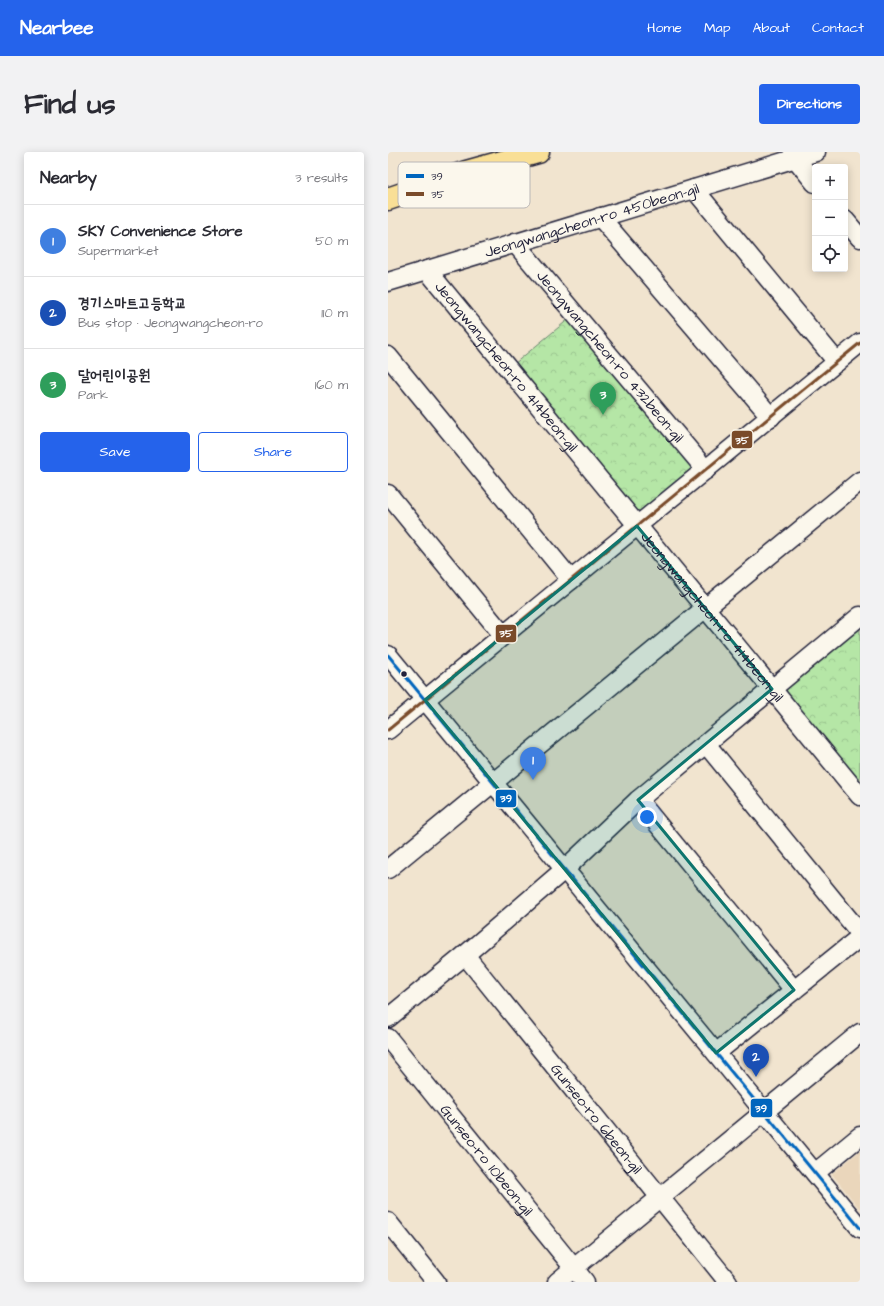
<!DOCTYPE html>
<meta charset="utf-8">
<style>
:root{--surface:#fff;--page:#f2f2f3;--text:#2b2b33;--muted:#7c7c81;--line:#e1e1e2;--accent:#2563eb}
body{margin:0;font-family:"Architects Daughter","Poor Story",sans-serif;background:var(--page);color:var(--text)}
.controls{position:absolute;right:12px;top:12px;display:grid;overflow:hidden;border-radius:4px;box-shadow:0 2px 10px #0003}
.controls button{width:36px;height:36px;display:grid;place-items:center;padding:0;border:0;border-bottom:1px solid var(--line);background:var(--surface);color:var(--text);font:20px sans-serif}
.you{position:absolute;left:259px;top:665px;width:14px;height:14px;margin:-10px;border:3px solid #fff;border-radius:50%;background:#1a73e8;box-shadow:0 0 0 6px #1a73e833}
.badge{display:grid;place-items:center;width:26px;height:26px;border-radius:50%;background:var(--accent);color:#fff;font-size:13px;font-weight:700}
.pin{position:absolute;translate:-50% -33px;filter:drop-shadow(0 1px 2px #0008)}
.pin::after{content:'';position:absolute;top:21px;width:14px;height:12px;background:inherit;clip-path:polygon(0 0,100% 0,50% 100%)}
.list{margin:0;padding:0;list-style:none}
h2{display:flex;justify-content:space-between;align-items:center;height:52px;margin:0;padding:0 16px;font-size:17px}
h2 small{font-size:13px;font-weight:400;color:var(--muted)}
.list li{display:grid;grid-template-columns:26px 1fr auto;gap:12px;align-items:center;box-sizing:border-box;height:72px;padding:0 16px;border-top:1px solid var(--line)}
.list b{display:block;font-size:15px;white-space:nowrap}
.list p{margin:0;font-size:13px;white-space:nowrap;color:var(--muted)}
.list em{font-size:13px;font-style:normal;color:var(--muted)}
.actions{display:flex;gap:8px;padding:12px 16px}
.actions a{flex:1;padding:9px 0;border:1px solid var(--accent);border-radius:4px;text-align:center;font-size:14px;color:var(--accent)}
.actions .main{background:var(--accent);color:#fff}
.icon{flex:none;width:22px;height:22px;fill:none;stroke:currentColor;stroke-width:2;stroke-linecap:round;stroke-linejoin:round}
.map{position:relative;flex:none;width:472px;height:1130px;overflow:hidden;border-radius:4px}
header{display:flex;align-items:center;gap:24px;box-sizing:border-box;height:56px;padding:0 20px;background:var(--accent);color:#fff}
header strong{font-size:19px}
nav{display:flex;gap:22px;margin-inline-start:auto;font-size:14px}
.intro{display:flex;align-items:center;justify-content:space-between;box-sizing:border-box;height:96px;padding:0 24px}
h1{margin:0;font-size:28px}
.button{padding:10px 18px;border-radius:4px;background:var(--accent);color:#fff;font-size:14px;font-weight:700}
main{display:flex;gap:24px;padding:0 24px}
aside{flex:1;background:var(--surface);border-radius:4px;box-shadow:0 2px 10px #0003}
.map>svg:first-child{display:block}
</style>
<header>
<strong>Nearbee</strong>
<nav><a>Home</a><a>Map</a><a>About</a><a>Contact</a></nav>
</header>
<div class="intro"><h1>Find us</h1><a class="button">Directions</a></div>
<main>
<aside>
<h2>Nearby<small>3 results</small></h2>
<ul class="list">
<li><span class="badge" style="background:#3f7fe0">1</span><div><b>SKY Convenience Store</b><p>Supermarket</p></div><em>50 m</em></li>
<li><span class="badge" style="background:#1a4fb4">2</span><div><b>경기스마트고등학교</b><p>Bus stop · Jeongwangcheon-ro</p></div><em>110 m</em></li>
<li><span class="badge" style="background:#2e9e5b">3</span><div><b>달어린이공원</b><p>Park</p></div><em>160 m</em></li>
</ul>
<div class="actions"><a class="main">Save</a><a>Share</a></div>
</aside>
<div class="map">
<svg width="472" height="1130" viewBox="0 0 472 1130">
<defs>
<pattern id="park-crowns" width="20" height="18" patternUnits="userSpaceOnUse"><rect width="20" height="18" fill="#b5e6a6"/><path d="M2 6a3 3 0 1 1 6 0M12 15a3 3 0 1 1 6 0" fill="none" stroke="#9bc590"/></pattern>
</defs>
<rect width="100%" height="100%" fill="#f1e4cf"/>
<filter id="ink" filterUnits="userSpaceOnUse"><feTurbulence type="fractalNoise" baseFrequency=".025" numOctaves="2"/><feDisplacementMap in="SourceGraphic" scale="8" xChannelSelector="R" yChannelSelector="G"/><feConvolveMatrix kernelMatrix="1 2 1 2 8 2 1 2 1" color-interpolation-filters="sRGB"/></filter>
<g filter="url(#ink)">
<path fill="#ead6bb" d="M472,999V1057L444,1022Z"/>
<path fill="url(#park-crowns)" stroke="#6c8470" d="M182,166L304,314L303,323L257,362L249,361L126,212Z
M472,473V636L391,539Z"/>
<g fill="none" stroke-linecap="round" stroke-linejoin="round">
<defs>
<g id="minor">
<path d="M405,0L407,6L427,31"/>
<path d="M306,37L449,210"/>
<path d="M212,65L383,265"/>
<path d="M457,68L472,86"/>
<path id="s1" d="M127,91L318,318"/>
<path id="s2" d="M39,118L472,644"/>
<path id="s3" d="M0,130L428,0"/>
<path d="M0,204L183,428"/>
<path d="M0,342L115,483"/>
<path d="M0,503L472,1076"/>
<path d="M0,578L472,191"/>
<path d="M318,592L472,781"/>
<path d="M250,648L406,838"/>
<path d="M0,717L472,329"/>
<path id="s4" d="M77,803L340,1130"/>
<path d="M0,866L77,803L177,717L250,648L472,464"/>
<path id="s5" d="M0,886L197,1130"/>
<path d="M328,901L472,785"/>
<path d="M427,1021L472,984"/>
<path d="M0,1070L48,1130"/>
<path d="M169,1130L472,881"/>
</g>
<path id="major" d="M0,47L78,20L150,0"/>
</defs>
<use href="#minor" stroke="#22223b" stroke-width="21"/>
<use href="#major" stroke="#22223b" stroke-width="25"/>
<use href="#minor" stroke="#fbf7ec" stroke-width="18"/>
<use href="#major" stroke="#f9df96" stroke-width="22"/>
<defs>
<path id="bus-1" d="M0,503L472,1076"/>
<path id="bus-2" d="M0,578L472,191"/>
</defs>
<use href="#bus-1" stroke="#fbf7ec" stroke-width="6"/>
<use href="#bus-2" stroke="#fbf7ec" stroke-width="6"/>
<use href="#bus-1" stroke="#0065bd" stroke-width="3"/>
<use href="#bus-2" stroke="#7a4b2a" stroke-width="3"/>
</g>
</g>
<path fill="#0f766e" fill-opacity="0.2" stroke="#0f766e" stroke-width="3" stroke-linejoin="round" d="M249,374L384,537L250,648L406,838L328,901L37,548Z"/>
<circle fill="#22223b" stroke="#fbf7ec" stroke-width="1.5" cx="16" cy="522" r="3.5"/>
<g text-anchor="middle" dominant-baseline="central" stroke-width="4" stroke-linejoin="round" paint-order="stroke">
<g font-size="15" fill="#22223b" stroke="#fbf7ec">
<text stroke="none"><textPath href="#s3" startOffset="213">Jeongwangcheon-ro 450beon-gil</textPath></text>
<text stroke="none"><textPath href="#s1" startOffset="148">Jeongwangcheon-ro 432beon-gil</textPath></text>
<text stroke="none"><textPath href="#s2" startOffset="125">Jeongwangcheon-ro 414beon-gil</textPath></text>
<text stroke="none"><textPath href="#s2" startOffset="449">Jeongwangcheon-ro 414beon-gil</textPath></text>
<text stroke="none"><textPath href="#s4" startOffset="210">Gunseo-ro 6beon-gil</textPath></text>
<text stroke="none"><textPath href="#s5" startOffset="157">Gunseo-ro 10beon-gil</textPath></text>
</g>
</g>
<rect x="10" y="10" width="132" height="46" rx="6" fill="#fbf7ec" stroke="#bab7b7" stroke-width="1"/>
<rect x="18" y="22" width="18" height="4" fill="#0065bd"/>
<rect x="18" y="40" width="18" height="4" fill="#7a4b2a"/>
<g font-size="11" fill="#22223b">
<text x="43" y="28">39</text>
<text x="43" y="46">35</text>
</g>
<g stroke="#fbf7ec" stroke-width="1.5">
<rect x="343" y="278" width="22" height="19" rx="4" fill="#7a4b2a"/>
<rect x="107" y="472" width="22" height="19" rx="4" fill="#7a4b2a"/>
<rect x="107" y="637" width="22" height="19" rx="4" fill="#0065bd"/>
<rect x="362" y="946" width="23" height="20" rx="4" fill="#0065bd"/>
</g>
<g font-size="11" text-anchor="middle" font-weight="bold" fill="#fff">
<text x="354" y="292">35</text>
<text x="118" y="485">35</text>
<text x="118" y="650">39</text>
<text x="373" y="960">39</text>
</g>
</svg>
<div class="controls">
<button>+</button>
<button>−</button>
<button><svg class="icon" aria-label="locate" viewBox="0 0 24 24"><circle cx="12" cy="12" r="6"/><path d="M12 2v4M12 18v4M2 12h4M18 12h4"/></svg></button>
</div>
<div class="you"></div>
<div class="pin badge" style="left:145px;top:628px;background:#3f7fe0">1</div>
<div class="pin badge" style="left:368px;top:925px;background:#1a4fb4">2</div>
<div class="pin badge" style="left:215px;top:263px;background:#2e9e5b">3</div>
</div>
</main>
